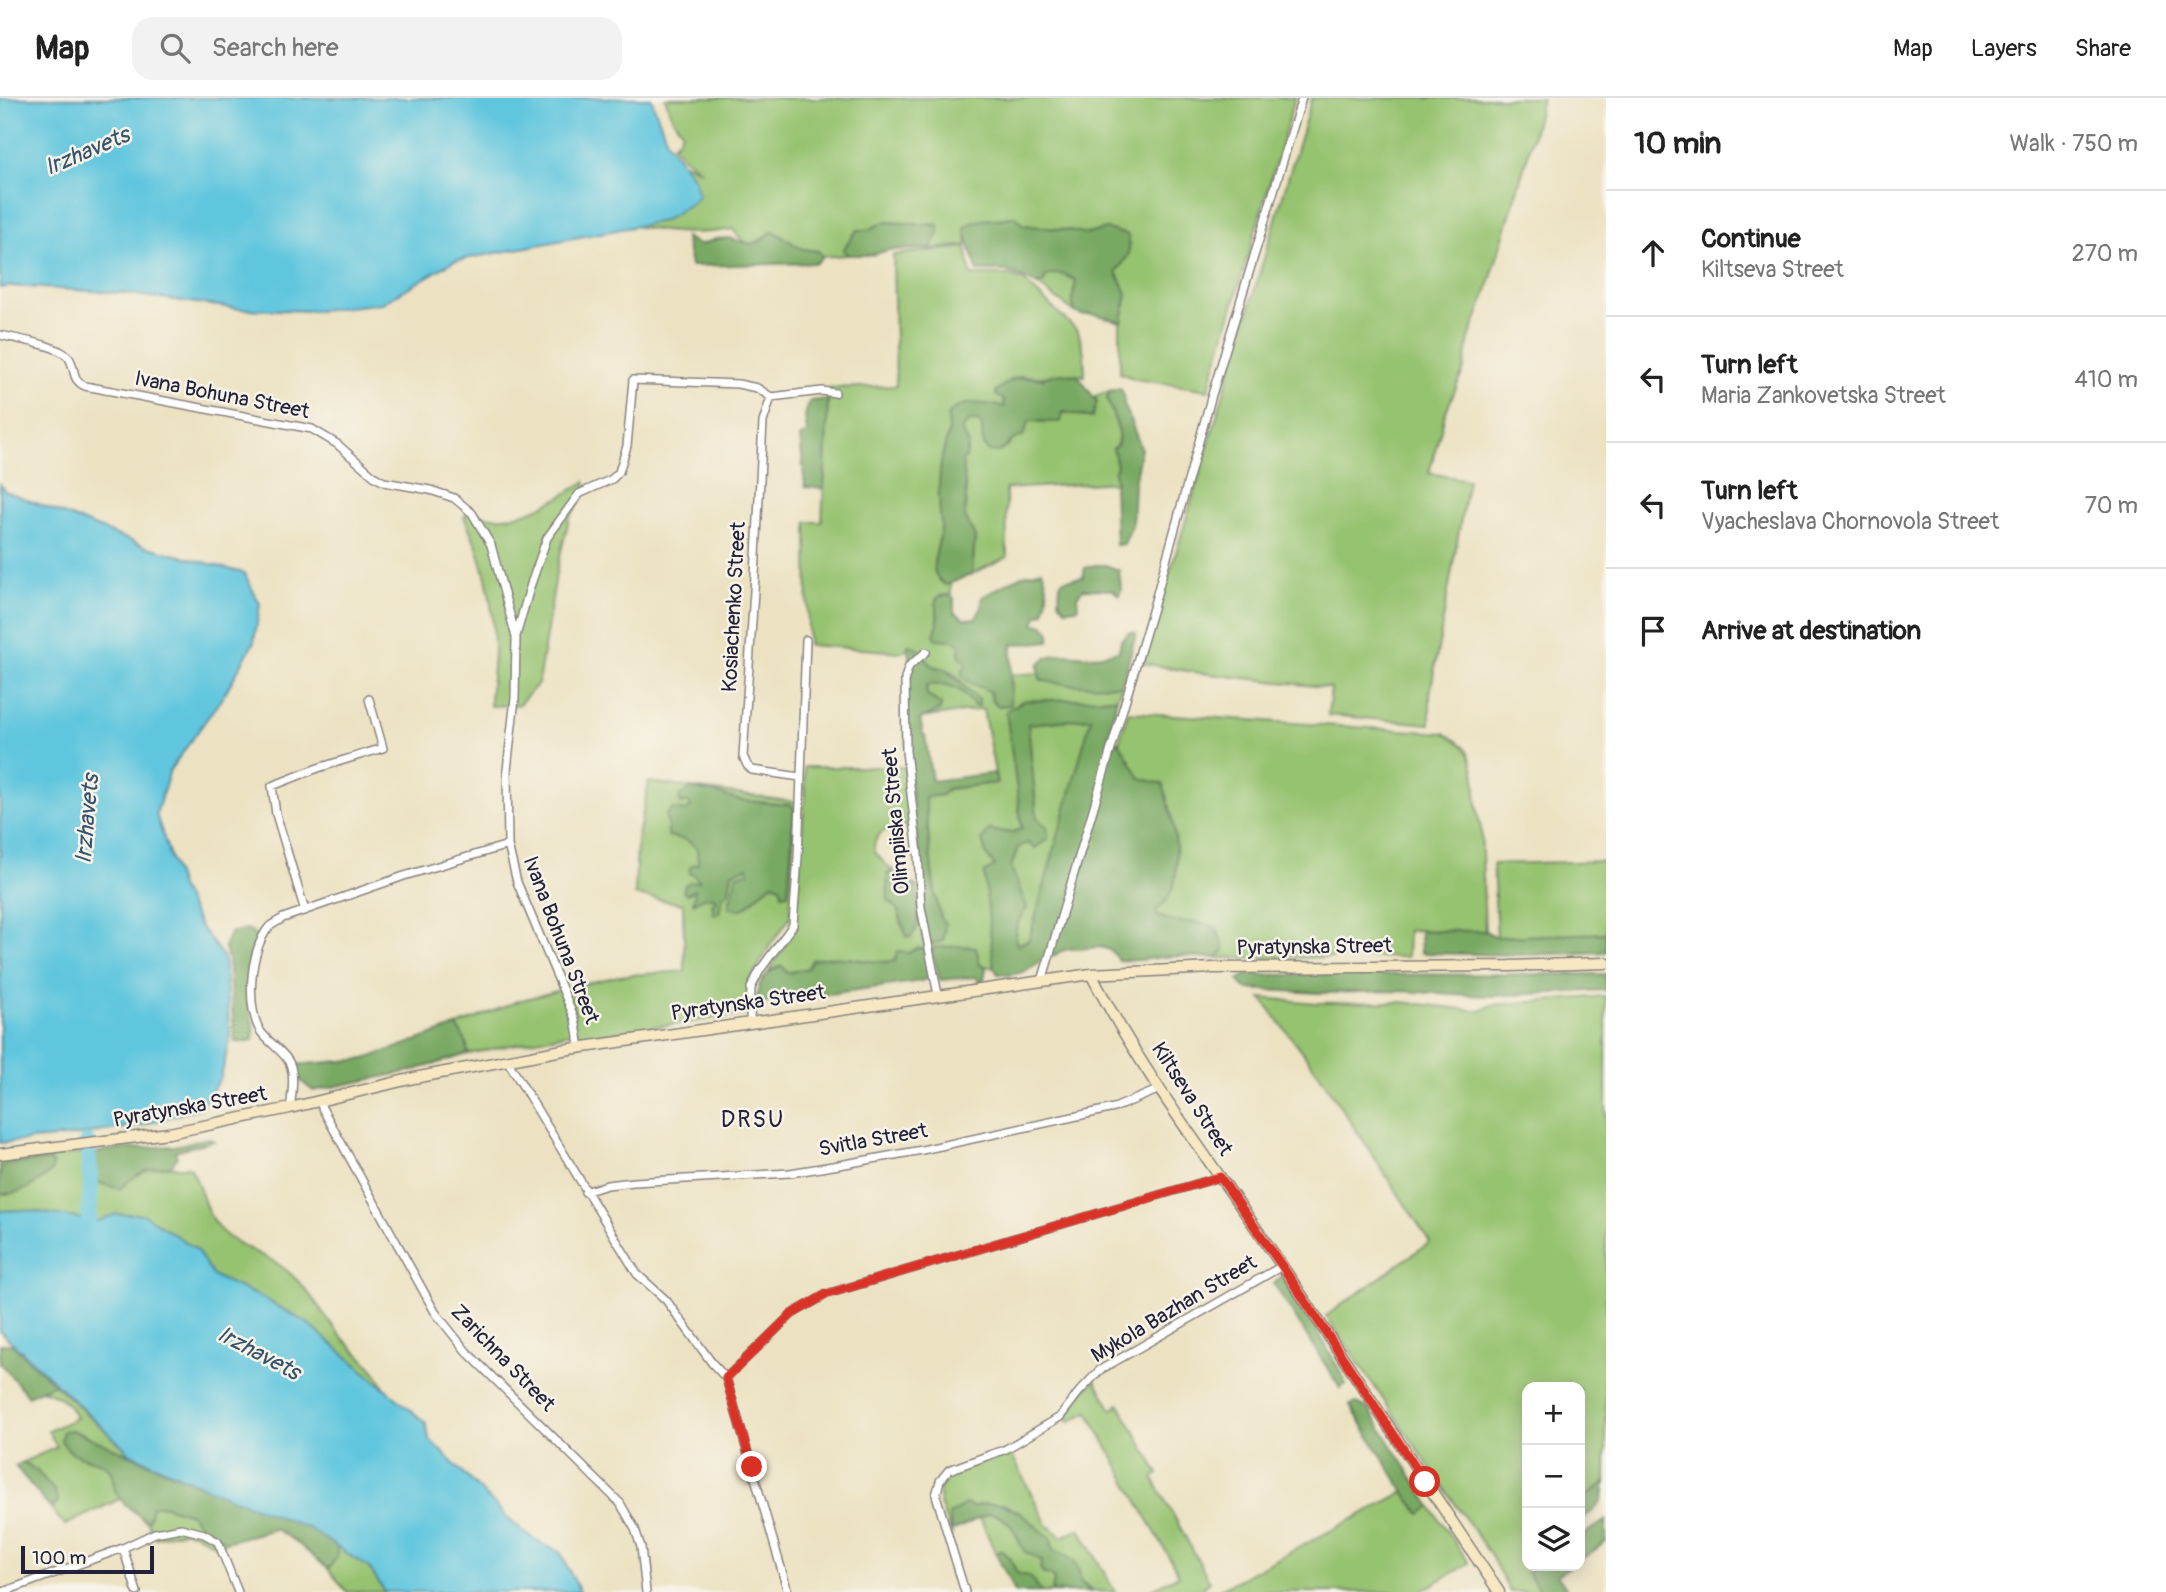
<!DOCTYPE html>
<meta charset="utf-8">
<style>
:root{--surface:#fff;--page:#f2f2f2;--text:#222;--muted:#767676;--line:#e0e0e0}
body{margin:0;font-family:Pangolin,sans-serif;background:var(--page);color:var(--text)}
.controls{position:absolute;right:21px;bottom:21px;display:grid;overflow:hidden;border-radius:14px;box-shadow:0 4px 18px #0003}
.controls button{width:63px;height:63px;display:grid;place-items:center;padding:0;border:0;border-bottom:2px solid var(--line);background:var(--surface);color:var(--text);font:35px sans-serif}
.scale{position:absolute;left:21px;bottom:18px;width:133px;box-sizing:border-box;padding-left:7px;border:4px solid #22223b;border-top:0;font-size:19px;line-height:24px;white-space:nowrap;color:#22223b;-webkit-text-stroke:5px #f7f3e8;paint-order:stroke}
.stop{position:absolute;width:21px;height:21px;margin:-16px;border:5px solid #d93025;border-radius:50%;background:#fff}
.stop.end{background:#d93025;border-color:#fff;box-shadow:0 2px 7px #0008}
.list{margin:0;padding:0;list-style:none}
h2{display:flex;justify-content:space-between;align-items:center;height:91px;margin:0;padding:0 28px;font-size:30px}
h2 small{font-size:23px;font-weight:400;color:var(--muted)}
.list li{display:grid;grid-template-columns:46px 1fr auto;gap:21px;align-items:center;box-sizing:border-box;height:126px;padding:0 28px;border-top:2px solid var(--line)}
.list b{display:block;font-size:26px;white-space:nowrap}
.list p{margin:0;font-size:23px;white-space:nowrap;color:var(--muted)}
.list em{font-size:23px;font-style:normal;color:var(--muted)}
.icon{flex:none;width:38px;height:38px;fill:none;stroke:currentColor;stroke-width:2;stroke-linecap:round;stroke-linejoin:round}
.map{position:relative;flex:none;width:1606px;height:1494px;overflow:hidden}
header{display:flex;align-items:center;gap:42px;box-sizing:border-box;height:98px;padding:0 35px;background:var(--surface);border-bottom:2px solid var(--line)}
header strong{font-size:33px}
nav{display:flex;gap:38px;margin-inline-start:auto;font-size:24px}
.search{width:490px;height:63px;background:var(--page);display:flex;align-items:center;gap:18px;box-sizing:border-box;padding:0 24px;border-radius:21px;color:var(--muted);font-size:26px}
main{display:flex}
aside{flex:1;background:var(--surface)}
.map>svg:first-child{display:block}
</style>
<header>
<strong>Map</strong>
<div class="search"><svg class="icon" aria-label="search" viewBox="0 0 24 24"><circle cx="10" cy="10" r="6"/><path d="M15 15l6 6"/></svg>Search here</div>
<nav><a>Map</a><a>Layers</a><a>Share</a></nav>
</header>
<main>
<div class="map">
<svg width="1606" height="1494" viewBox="0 0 1606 1494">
<rect width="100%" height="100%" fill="#f7f3e8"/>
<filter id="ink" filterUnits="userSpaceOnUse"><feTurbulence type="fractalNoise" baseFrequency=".0143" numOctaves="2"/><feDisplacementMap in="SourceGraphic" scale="14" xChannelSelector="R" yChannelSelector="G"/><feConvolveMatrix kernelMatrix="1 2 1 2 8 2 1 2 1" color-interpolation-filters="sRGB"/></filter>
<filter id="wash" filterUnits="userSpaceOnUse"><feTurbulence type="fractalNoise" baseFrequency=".00686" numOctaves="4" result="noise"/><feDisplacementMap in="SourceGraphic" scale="28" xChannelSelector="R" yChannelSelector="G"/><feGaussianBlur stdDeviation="1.57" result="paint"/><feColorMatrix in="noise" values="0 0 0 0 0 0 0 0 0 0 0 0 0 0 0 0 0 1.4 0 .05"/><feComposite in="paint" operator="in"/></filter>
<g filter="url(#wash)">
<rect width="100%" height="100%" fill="#ece2c2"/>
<path fill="#96c370" stroke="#5c7256" stroke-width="2" d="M665,0H1295L1208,292L1135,281L1120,275V223L1122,224L1116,174C1128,161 1130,154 1128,137L1107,131L1087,137L1074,133L1023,127L1015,118L1002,122L990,121L966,140L968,147L930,151L939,135L938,127L884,124L843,152L848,157L822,159L818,153L802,151L773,133C756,147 747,153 733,131C701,137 666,135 634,128L663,123L694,81L681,64L702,73L685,61L673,47L679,41L682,33L673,21Z
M1312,0H1542L1529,53L1487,193L1469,241L1464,271L1445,316L1429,375L1468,382L1430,596V626L1328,617L1331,590L1192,574L1143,565Z
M966,149L971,177H1008L1024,183L1078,233L1084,255L1085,278L1061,275L1044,279L1021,278L1010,282L1004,302L1006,309L964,306C939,349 939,379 942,428C942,436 938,442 937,450C934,460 943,477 946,487L951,485V497L940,498L936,502L938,525L947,542H953L960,546C966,565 973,583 991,594L992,603L1012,589L1011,577L1039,575L1040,581L1069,586L1122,587L1117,600L1023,603L1019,712L1022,730L1012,735L989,732L986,756L995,769L994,870L980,867L959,848L932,854L929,842L945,827C932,812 928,724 925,699L942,697L947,691L997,685L983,611L920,620L940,612L941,607L928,598L926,592L928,587C946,586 959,586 970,603C967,590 959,576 945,571C934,567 928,570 923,556L908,548L907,552L902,554L808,547L807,424H822L829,290L896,288L893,157Z
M1053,175L1062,176L1076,183L1072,203L1075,214L1038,187L1044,185L1045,179Z
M1109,293L1107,301L1119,333L1115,361L1117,368L1116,384L1006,391L1007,459L972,476L975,439L965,419L966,394L961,363C973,355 965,342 961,332L969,323H977L1007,349L1029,323C1035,322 1041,324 1046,324C1063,323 1058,306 1084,319L1093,313L1097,304L1095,298Z
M585,384L587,393L569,421L557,470L538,586L518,607L490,608C490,589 494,569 494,549C494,505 484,458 464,419L471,412C508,433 553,404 585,384Z
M1128,614L1445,635C1450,639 1458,643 1463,648C1482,669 1472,705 1481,730L1485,833L1408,832L1407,859L1216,860L1224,853L1217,828L1118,826L1119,644Z
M1092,620L1029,842L1017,847C1013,832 1018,822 1027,810L1011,769L1018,749L1028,745L1046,729L1037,720L1028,626Z
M804,669H904L911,729C892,726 873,733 874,753L885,766L894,773L889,774L888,802L897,808L903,830L916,832L915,825L919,820L925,852L918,850L896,863L879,865L849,860L812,862L808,870L787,875L782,868L769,873L795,831L805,694Z
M649,684L796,704L790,820L771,846L748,886L746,916L589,938L571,935L468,956L466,944L457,928L518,903L572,889L618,878L685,873L683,806L635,797L637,743Z
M1606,763V835L1497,839L1493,766Z
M1606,898V1386L1596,1390L1580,1404V1289H1527V1468H1536L1527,1474L1541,1494H1510L1491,1458L1326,1218L1430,1144L1319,976L1261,900L1317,905L1401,904L1481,913L1492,907Z
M85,1055L87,1078L102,1086L151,1069H190C202,1088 203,1111 217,1128C230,1146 262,1155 281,1168C306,1186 321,1214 340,1237C355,1254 377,1270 385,1291L307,1225L261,1199L213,1178L196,1151L116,1116L98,1123L23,1112L0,1113V1096C18,1096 39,1083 53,1072V1067L49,1062L5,1067L0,1070V1064Z
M1095,1282L1112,1312L1119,1306L1159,1376L1153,1380L1210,1484L1198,1494H1147L1179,1477L1088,1314L1068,1324L1066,1318L1083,1294Z
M54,1286L131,1356L108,1349L82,1335L63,1334L61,1342C74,1365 96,1357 108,1370C116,1379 112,1392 120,1401L65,1427L51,1411L58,1403L37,1373L23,1364L57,1349L48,1333L76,1320C69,1303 58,1297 41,1292Z
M1011,1355L1047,1427L1062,1439L1080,1431L1115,1494C1099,1494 1090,1494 1079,1482C1079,1464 1068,1460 1053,1452L1051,1441L1022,1416L1003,1406H982L973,1409L950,1426L952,1438C947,1425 939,1409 939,1396C941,1370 991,1362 1011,1355Z
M1404,1394L1420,1416L1431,1409L1469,1465L1420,1494H1215Z
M162,1407L191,1416L202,1430L213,1434L226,1444L215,1447C192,1430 182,1432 156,1440L147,1424L151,1415L150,1409Z
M990,1415C1004,1419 1019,1431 1021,1447L1042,1463L1054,1481L1052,1494H1041L1030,1479L1017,1475L1010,1461L1001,1452L996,1456L980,1420Z
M337,1449L369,1470L385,1494H347L328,1471L337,1459Z"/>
<path fill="#78a962" stroke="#4d664e" stroke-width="2" fill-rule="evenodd" d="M1015,118L1023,127L1074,133L1087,136L1106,131L1128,137L1129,156L1116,174L1127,195L1122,224C1108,221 1096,214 1082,217L1075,214L1072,203L1076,183C1066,175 1056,174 1045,179L1044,185L1038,187L1007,173H977C975,158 966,146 965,129C982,117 996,124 1015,118Z
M884,124L938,127L939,135L930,151L888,152L872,157H848L843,152L857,132H868Z
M773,133L802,151L818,153L822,159L816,165L691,168L685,139L699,147L716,141L729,140L750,146L759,144Z
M1061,275L1078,278L1097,304L1092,320L1063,314L1061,324L1029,323L1023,338L1013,342L1000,354L989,353L983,348L982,327L977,323H969L961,332L968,345L966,360L962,363L966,394L965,419L975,439L972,476L946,487C923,475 940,450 941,432C942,427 940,421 940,416C938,397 939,374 943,355C946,339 952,335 947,318C963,299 983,306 1005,309L1004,302L996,297V293C1015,278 1020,278 1043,281L1044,279Z
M1120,290L1124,297V306L1141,350L1134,386L1132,427L1124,446L1116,447L1114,385L1116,384L1114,374L1117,368L1113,350L1118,346L1119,333L1107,301L1109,293Z
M828,301L824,391L805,389L800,339L807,335L805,317L810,303Z
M1095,467H1105L1119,472L1121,491L1119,498L1113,492L1083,491L1077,498L1078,510L1065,511L1059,503L1060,486L1064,482L1083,479L1085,470Z
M1042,472C1049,488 1048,498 1044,514L1037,518L1034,526L1044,527L1050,534L1049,543L1012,547L1010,607L998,608L992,603L990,594C980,587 970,588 962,578V572L967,568L959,556L960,546L953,542L937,541L934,537L938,525L936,502L940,498L951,497L954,500V514L965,521L976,520L982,508V499L1020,478Z
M1129,534L1136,535L1122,587C1106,588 1051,588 1040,581L1038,567C1051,552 1067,556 1085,558C1096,559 1108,555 1119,553L1121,542Z
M908,547C927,548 922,571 945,571L979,602V608H974C961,589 950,584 927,587L926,592L928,598L941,606L940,612L920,621L923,637H925L932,683L994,675L997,685L947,691L942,697L925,699C928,724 932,812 945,826L943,843L932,846L927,839L907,653L906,580L910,569Z
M1117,600L1108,642L1119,644L1140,680L1163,686C1172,718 1186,771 1168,800C1165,805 1160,809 1156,813L1158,818C1186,833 1217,809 1224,853L1216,860C1202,860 1189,858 1176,858C1156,859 1139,864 1118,862C1109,844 1094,850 1077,851C1073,851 1069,850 1065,852C1055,854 1058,859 1044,860C1030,872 1019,879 998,876L994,870L984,775L995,768L986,756L982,742L989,732L1012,735L1022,730L1006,613L1023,603ZM1091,620L1029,842L1017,847C1012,832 1018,822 1027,810L1011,769L1018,749L1028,745L1035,750L1048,741L1047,729L1037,720L1028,626Z
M691,691L712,694L739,702L791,707L794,711L788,795L782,796L780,788L773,785C763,790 749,810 741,811C737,812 733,810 729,810C729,798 736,789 736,777L749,774L748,769L732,774L729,793L723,798L719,815L714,816L712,806L716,802L714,799H706L693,805L695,791L688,796L683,794L685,787L690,784L700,783L693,776H690V770L693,767L698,766L697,750L686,742L668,738V726L665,718L672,711L687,713L691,708L689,704L681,706L679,698Z
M894,773L904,782L917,788C919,805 922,826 911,839H907C900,824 902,812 888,802L887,776Z
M246,831L253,834L258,841C248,861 246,887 249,909C251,921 257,932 252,943L235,944L228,860L224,849L230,835Z
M1420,833H1485L1497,839L1606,835V854L1525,857L1421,855Z
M959,848L976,849L980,867L986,870L984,882L981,885L976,879L940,882L932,854L933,850Z
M918,850L925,852L930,879L921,883L758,906C754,887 765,874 782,868L787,875L808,870L812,862C841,854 865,867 895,863L897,853L908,855Z
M1606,876V892L1489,898L1399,893L1321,895L1246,891L1238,882L1246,877Z
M457,928L466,944L468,956L411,973L313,993L301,983L295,967L365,961Z
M208,1040L214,1043L175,1053L177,1059L171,1068C148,1069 136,1075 120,1091L102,1086L93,1081V1056L106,1052L175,1048Z
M49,1062L53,1067V1072C34,1087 25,1096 0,1096V1070L5,1067Z
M1281,1179L1287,1185L1294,1202L1315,1228L1344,1280L1345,1286L1340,1290L1274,1186Z
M0,1246H12L54,1286L28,1298L0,1265Z
M1357,1305L1369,1311L1431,1409L1421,1416L1404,1394L1350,1307Z
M72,1332L216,1394L308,1430L337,1449V1459L328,1471L296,1444L275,1431L226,1444L213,1434L202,1430L191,1416L162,1407L151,1409V1415L147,1424C138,1416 120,1405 116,1394C112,1386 115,1375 107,1369C93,1357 74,1365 61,1342L63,1333Z
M23,1364L37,1373L54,1392L58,1403L51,1411L15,1368Z
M1604,1385C1606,1404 1595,1413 1580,1422V1404Z
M965,1406L973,1409L982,1406H1003L1022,1416L1051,1441L1053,1452C1060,1455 1070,1459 1074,1464C1085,1476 1072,1484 1093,1494H1052L1054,1481L1050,1477L1044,1476L1040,1470L1042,1463L1024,1453C1014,1434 1013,1421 990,1415L952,1433L949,1417Z
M1606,1422V1444L1580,1462V1439Z
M1001,1452L1010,1461L1017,1475L1030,1479L1041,1494H1015L996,1456Z
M1536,1468H1571L1557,1477L1569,1494H1541L1527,1474Z"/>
<path fill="#61c6de" stroke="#42748c" stroke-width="2" d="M0,0H651L668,45L694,81L699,97L693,104L663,123L454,163L382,205L315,213L241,211L122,195L11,188L0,190Z
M0,386L5,393L144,448L244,475L260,506L254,544L224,597L170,672L156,716L180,789L200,828L224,860L230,940L221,979L200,1010L143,1027L66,1039L0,1045Z
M23,1112L98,1123L116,1116H143L196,1151L213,1178L261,1199L307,1225L426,1325L429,1341L513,1425L538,1444L560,1454L580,1494H385L369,1470L308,1430L216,1394L131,1356L0,1233V1113Z"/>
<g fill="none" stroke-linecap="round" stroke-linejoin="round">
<path stroke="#61c6de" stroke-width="16" d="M87,1044L91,1087L87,1143"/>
</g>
</g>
<g filter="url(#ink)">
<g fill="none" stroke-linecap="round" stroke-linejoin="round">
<defs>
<path id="street" d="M0,237C16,241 60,247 69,260C76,271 71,282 85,288L312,331L337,346L375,379L384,384L430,392L454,400L472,415L491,447L516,539L515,600L507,672L508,747L517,784L575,921L580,949
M771,299L763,324L755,478L743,658L747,667L752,672L800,679
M516,538L531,486L547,440L579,396L612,381L619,374L627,348L633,282L738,286L757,290L771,299L822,293L835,295
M926,554L909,568L905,580L906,653L918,756L921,809L938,897
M305,813L276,716L272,688L318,670L383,650L369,601
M1042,883L1153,510L1211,300L1302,0
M750,924L751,890L760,872L793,827L798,759L806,542
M507,962L637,1176L666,1202L712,1265L726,1280L788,1494
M320,1002L322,1010L435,1214L466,1253L620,1405L635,1431L641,1449L646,1494
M290,1010C292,998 295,978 290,966C285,954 269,945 261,934C245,910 250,851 269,829C272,826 279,823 283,820L404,778L508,747
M585,1094L607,1087L634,1084L790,1075L845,1066L922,1052L1114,1010L1160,991
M726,1280L792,1216L827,1196L1220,1079
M123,1450L137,1494
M3,1494L123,1450L155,1435L181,1430L204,1436L218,1444L238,1494
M965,1494L936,1397L940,1383L949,1372L1006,1351L1060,1319L1079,1294L1100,1272L1282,1168"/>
<path id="secondary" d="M1091,876C1144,979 1217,1072 1282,1168C1355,1276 1426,1386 1499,1494
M0,1056L169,1035L290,1010L414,980L563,952L1091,876L1213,870L1510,868L1606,865"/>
</defs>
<use href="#street" stroke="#87827e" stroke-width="10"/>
<use href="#secondary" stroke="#87827e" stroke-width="13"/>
<use href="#street" stroke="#fff" stroke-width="7"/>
<use href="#secondary" stroke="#f7e8c3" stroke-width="10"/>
</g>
</g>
<g fill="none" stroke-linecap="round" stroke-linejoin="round" filter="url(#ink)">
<path stroke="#d93025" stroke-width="9" d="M752,1369L726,1280L792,1216L827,1196L1220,1079L1282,1168L1425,1384"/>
</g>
<g text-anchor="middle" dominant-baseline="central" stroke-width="5" stroke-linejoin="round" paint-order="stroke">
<g font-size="21" fill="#22223b" stroke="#f7f3e8">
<text transform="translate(222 297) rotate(11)">Ivana Bohuna Street</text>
<text transform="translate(734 509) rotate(-87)">Kosiachenko Street</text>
<text transform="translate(896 723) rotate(-95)">Olimpiiska Street</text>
<text transform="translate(561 842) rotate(69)">Ivana Bohuna Street</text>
<text transform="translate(1314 849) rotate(-1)">Pyratynska Street</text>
<text transform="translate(748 905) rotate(-8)">Pyratynska Street</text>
<text transform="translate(1192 1001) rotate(57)">Kiltseva Street</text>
<text transform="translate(190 1009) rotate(-10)">Pyratynska Street</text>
<text transform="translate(873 1042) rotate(-10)">Svitla Street</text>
<text transform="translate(1174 1211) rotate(-31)">Mykola Bazhan Street</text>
<text transform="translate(503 1260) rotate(46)">Zarichna Street</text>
</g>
<g font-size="23" font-style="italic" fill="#35536c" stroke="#f7f3e8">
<text transform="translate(87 53) rotate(-23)">Irzhavets</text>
<text transform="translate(87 721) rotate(-85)">Irzhavets</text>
<text transform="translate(259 1255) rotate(28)">Irzhavets</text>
</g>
<g font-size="23" letter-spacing="2" fill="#22223b" stroke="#f7f3e8">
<text x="753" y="1021">DRSU</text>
</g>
</g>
</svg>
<div class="controls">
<button>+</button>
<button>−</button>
<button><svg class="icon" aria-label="layers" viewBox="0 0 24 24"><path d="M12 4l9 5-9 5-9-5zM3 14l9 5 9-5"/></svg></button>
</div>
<div class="scale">100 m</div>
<div class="stop" style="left:1425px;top:1384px"></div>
<div class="stop end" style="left:752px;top:1369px"></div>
</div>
<aside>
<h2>10 min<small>Walk · 750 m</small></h2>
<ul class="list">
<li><svg class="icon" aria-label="ahead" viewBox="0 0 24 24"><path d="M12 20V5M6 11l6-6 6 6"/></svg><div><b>Continue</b><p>Kiltseva Street</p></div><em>270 m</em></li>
<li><svg class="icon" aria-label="left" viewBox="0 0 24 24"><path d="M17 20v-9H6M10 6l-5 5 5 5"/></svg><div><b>Turn left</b><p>Maria Zankovetska Street</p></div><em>410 m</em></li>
<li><svg class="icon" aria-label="left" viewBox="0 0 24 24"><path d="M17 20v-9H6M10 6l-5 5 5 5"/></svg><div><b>Turn left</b><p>Vyacheslava Chornovola Street</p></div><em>70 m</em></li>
<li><svg class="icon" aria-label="arrive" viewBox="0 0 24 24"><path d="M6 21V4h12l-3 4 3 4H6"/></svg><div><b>Arrive at destination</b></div></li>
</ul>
</aside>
</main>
